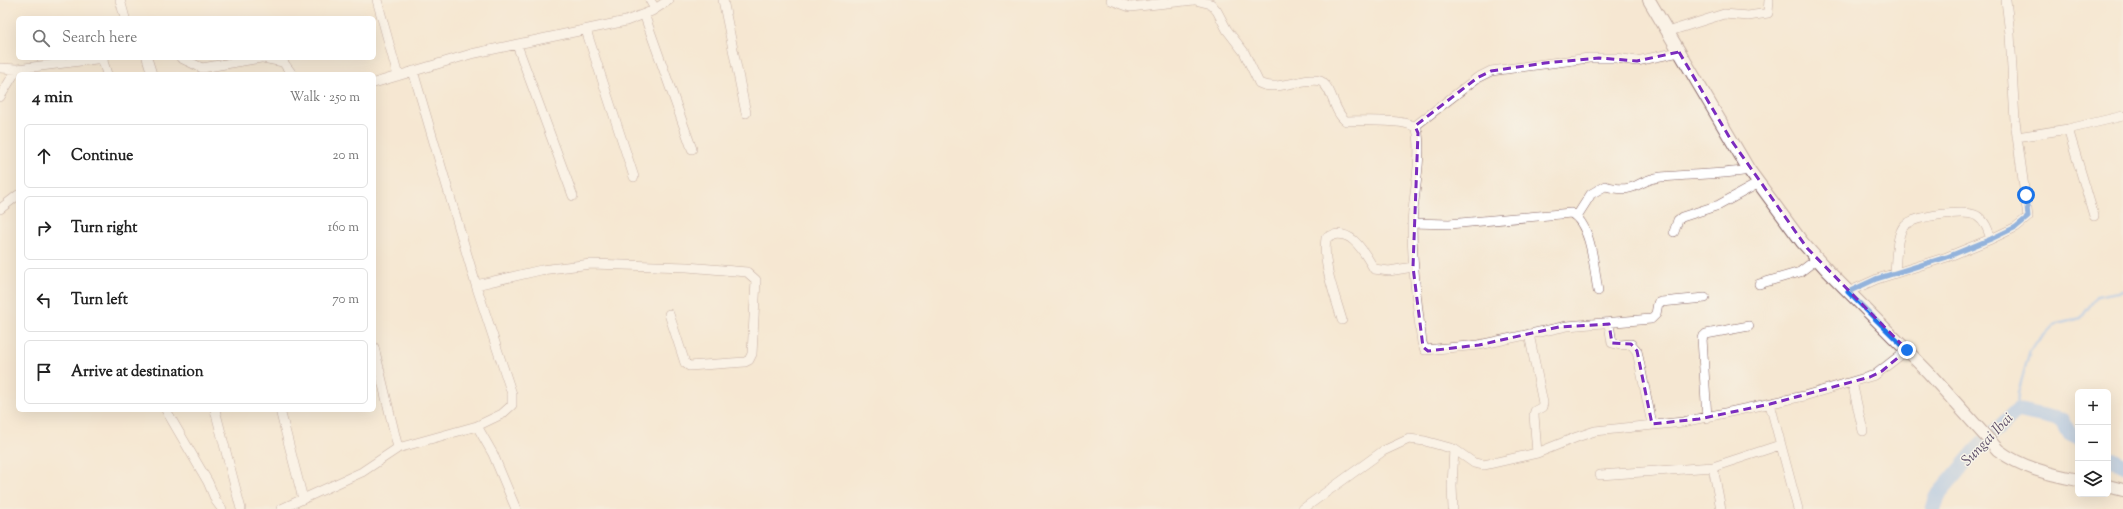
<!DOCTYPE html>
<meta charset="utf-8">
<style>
:root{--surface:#fff;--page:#f2f2f2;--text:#222;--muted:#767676;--line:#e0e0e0}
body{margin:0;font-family:"Sorts Mill Goudy",serif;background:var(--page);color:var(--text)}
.controls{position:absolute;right:12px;bottom:12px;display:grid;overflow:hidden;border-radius:6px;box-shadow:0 4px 16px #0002}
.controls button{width:36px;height:36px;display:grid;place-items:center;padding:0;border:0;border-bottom:1px solid var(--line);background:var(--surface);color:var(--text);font:20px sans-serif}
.stop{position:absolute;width:12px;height:12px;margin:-9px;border:3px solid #1a73e8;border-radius:50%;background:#fff}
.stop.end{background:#1a73e8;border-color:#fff;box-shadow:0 1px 4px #0008}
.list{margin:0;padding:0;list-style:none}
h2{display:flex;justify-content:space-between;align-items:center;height:52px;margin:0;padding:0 16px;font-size:17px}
h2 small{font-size:13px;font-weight:400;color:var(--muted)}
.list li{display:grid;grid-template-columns:26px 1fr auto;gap:12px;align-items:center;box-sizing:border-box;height:64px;margin:0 8px 8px;padding:0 8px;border:1px solid var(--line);border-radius:6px}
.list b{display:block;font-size:15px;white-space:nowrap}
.list em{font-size:13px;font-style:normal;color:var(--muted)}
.icon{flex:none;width:22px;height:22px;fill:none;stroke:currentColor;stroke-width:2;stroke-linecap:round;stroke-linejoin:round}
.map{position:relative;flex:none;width:2123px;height:509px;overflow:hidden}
.search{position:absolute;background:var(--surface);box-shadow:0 4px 16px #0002;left:16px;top:16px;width:360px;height:44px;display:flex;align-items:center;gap:10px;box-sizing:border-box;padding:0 14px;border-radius:6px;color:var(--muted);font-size:15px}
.panel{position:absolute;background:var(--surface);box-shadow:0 4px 16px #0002;left:16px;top:72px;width:360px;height:340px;border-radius:6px}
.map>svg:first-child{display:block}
</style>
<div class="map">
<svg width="2123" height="509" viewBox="0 0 2123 509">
<rect width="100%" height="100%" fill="#f7f3e8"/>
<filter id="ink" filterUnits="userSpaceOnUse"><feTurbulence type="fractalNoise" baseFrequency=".025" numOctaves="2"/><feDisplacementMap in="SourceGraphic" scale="8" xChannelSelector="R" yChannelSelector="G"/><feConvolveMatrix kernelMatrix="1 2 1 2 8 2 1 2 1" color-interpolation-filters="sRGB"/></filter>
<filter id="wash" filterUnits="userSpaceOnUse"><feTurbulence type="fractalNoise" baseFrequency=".012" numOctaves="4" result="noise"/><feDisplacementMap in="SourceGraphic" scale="16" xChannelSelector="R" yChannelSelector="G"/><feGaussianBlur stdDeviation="0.9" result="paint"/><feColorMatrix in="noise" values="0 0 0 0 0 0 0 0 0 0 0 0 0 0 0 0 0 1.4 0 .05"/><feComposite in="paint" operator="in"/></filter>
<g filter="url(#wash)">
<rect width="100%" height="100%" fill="#f5e7d2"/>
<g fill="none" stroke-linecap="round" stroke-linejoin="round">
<path stroke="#87b8f4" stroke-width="2.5" d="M2017,410L2018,393L2030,350L2054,325L2081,318L2097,296L2123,291"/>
<path stroke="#87b8f4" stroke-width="15" d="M2108,457L2123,465
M1933,509L1937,496L1976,450L2017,410L2062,420L2070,434L2078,438"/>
</g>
</g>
<g filter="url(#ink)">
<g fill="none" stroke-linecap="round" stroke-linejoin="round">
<defs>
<path id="street" d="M120,0L125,18
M377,0L398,76
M650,0L655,9
M723,0L746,113
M1111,0L1130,7L1194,0
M1195,0L1211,4L1217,11L1227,30L1244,52L1259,83C1278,93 1310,74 1322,82C1334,91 1333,112 1346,121C1360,121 1409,118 1417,129C1423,155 1413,196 1412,224C1412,264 1417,303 1422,343L1425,350L1479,345L1567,326L1651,319L1656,314L1658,303L1661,302L1705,298
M644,14L692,149
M586,30L634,177
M1667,32L1724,14L1748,16L1768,13L1769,0
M517,45L573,196
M102,58L107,74
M147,58L152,74
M181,58L202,68L261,58
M263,58L283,62L292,74
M0,68L17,69L104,58
M413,71L476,285L512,394V405L502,414L477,426
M374,83L471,54L626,21L652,11L669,0
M0,97L17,69
M1415,126L1477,78L1491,71L1589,58H1616L1637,61L1679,52
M2068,129L2094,216
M2017,137L2068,129L2123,116
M0,209L18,195
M1577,216L1591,194L1605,186C1638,195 1635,180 1661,177C1690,174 1719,175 1749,170
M1412,223L1449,224L1571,213C1592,224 1594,269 1598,291
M1674,232L1678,220L1682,217L1719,205L1759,183
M1895,273C1896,262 1896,233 1905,225C1916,216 1965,209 1977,216C1986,222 1988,230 1991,239
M1759,284L1800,272L1817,259
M476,285L541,270L591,264L687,267L747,272L756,280L752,354L749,360L745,362L689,366L685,363L669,314
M1848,292L1877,279L1947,257L1991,239L2016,227L2028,217L2015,121L2010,34L2006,0
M1342,320C1335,295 1322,264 1326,238C1350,224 1364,252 1374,269L1389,271L1413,267
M1609,324L1612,343L1620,345L1631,344L1637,351L1652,424
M1529,334L1543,403L1542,407L1535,411L1534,415L1537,453
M374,347L398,448L477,426L493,454L516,509
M1852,382L1863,431
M1770,404L1798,509
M166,410L208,482L216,501L222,509
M215,410L241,509
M280,410L303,499
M1707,418L1702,338L1706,334L1749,326
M1713,467L1721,509
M1600,475L1713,467L1780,445
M281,509L362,472L398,448
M1303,509L1383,451L1409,439L1425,441L1443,446L1454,449L1474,463L1484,465L1537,453L1577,437L1595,431L1683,422L1804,396L1875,375L1907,350
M1453,509L1452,486L1454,449"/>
<path id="secondary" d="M1649,0L1749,170L1802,242L1828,271L1928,372L1998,450C2022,468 2049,474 2078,480
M2108,486L2123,490"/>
</defs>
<use href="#street" stroke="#866565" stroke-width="10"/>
<use href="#secondary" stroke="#866565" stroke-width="14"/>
<use href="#street" stroke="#fff" stroke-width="9"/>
<use href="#secondary" stroke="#fff" stroke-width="12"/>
</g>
</g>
<g fill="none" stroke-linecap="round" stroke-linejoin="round" filter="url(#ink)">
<path stroke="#1a73e8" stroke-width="5" d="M1907,350L1848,292L1876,279L1947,257L1991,239L2016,227L2028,217L2026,195"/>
</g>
<path d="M0 0H2123V509H0ZM1679,52L1731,140L1807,248L1907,350L1882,371L1870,377L1770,404L1699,419L1652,424L1637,351L1631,344L1612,343L1609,324L1559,327L1479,345L1428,351L1423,347L1413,267L1418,133L1415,126L1477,78L1491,71L1545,63L1599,58L1637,61Z" fill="#f5e7d2" fill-opacity=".55" fill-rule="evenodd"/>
<path fill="none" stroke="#7b2cbf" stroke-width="3" stroke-dasharray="8 5" stroke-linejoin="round" d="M1679,52L1731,140L1807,248L1907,350L1882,371L1870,377L1770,404L1699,419L1652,424L1637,351L1631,344L1612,343L1609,324L1559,327L1479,345L1428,351L1423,347L1413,267L1418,133L1415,126L1477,78L1491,71L1545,63L1599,58L1637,61Z"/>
<g text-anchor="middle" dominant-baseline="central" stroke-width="3" stroke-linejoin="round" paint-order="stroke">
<g font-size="15" font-style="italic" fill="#5c4d67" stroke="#f7f3e8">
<text transform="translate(1988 440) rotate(-46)">Sungai Ibai</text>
</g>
</g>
</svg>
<div class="controls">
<button>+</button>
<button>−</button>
<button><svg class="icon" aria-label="layers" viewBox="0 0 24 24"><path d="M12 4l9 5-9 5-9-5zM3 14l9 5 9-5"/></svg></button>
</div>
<div class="stop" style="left:2026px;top:195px"></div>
<div class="stop end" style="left:1907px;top:350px"></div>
<div class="search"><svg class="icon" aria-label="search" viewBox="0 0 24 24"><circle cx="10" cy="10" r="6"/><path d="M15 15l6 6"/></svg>Search here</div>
<section class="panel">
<h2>4 min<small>Walk · 250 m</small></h2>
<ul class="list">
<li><svg class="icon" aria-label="ahead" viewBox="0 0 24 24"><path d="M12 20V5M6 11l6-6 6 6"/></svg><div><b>Continue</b></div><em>20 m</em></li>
<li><svg class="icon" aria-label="right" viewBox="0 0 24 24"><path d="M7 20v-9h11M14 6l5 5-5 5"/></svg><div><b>Turn right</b></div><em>160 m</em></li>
<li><svg class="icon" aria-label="left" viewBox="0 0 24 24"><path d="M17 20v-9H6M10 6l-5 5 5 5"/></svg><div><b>Turn left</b></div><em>70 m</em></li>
<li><svg class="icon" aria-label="arrive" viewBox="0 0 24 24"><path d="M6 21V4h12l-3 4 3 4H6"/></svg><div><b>Arrive at destination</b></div></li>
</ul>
</section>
</div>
